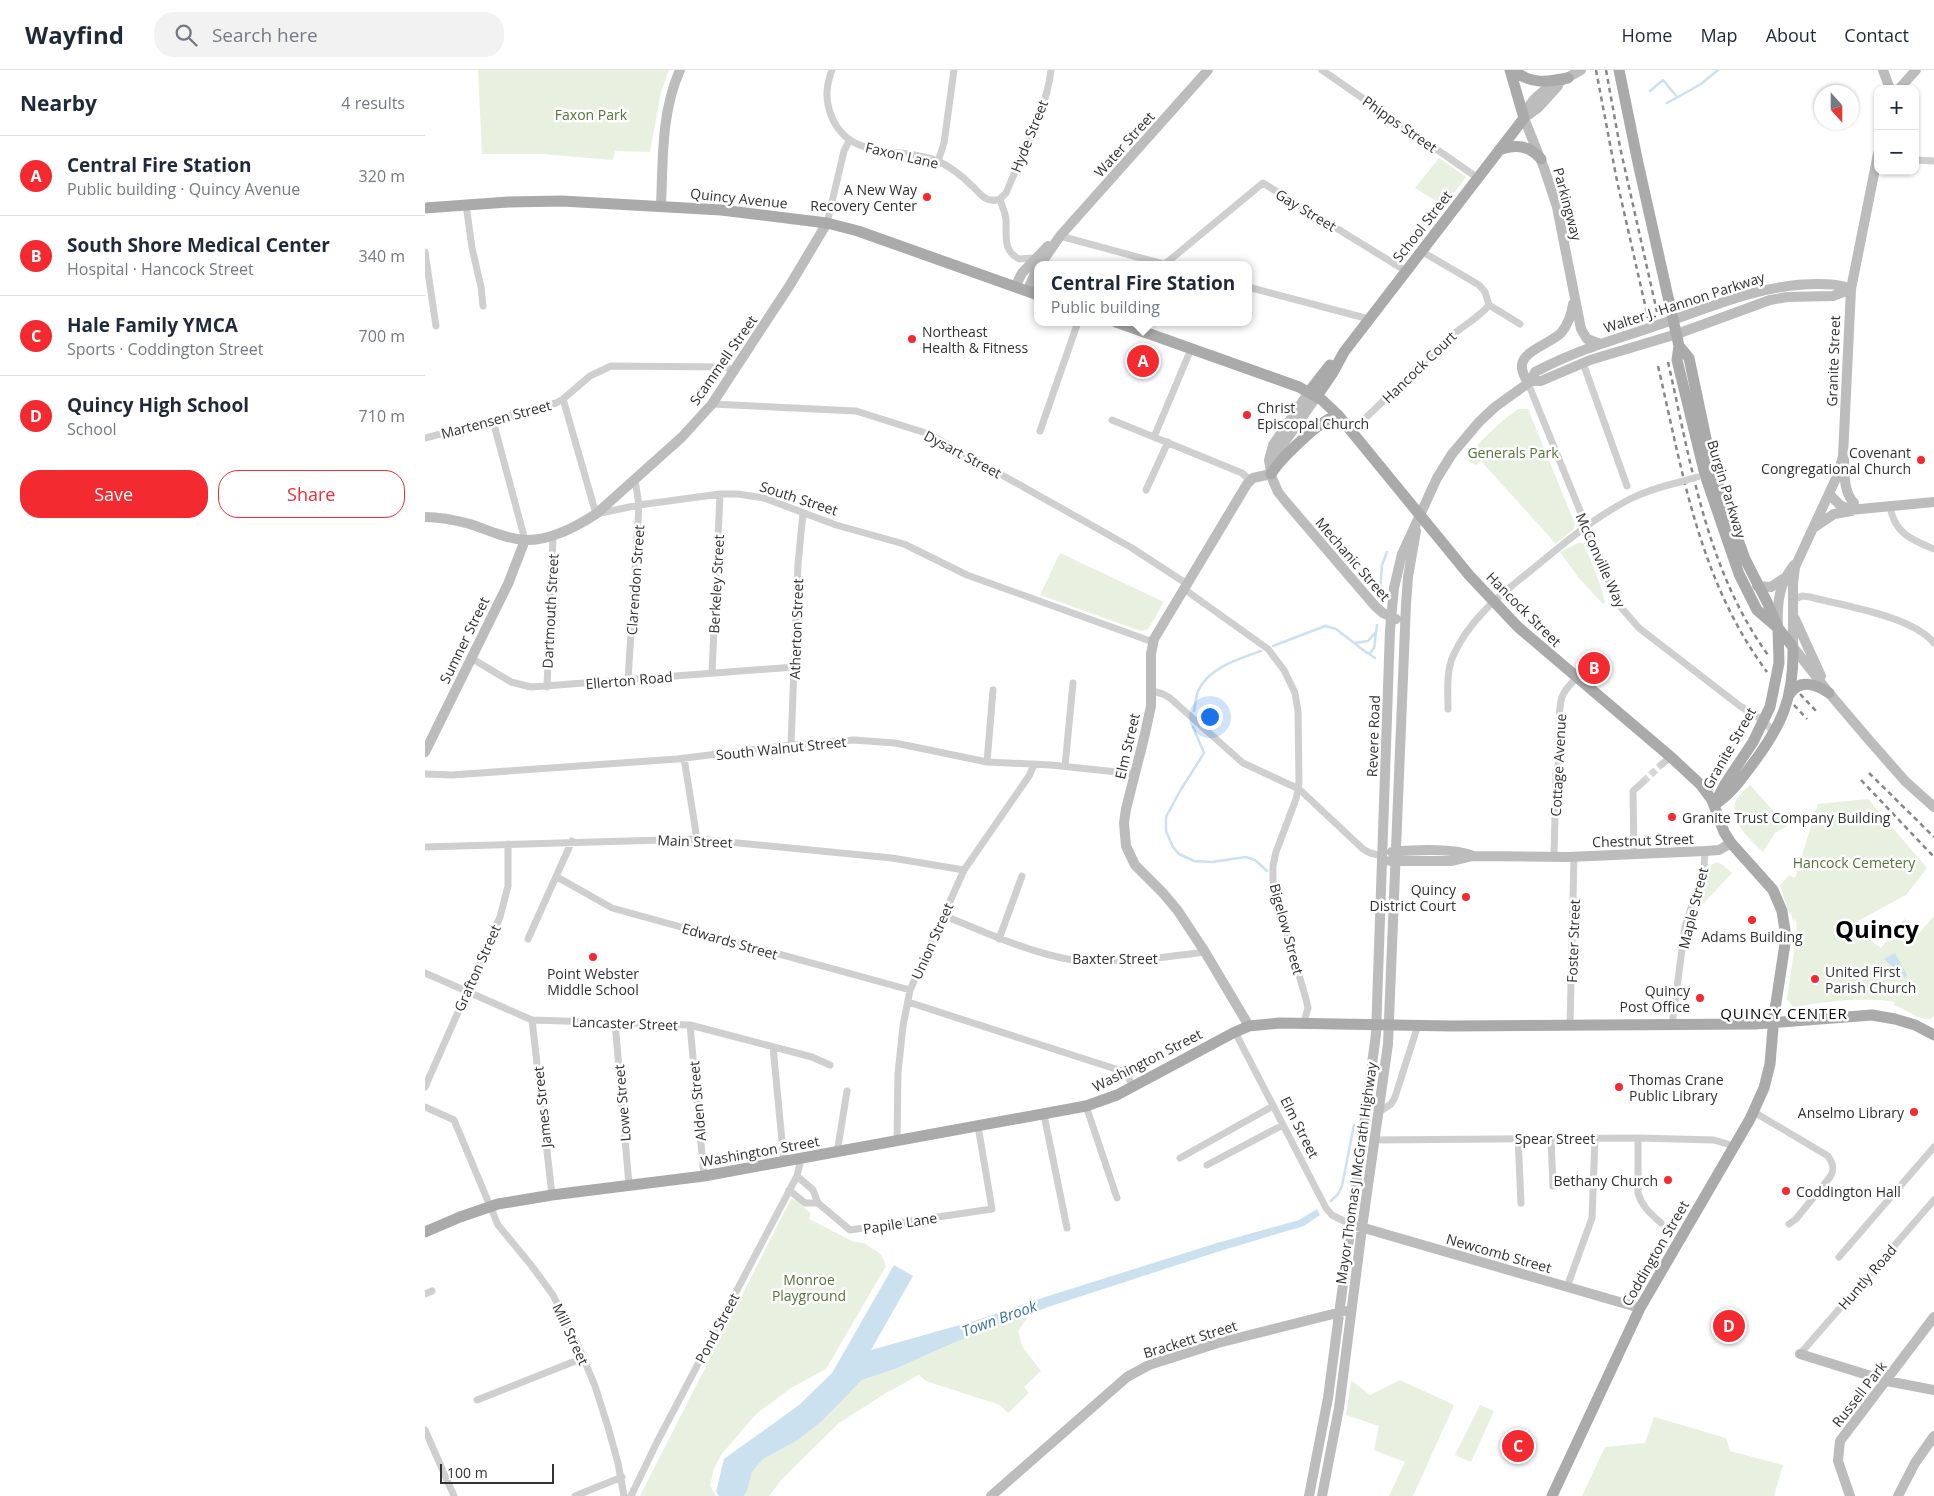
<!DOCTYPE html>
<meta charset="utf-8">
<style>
:root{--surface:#fff;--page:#f2f2f3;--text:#1f2937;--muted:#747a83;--line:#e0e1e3;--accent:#f42a31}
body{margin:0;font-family:"Open Sans",sans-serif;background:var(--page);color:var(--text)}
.controls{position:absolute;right:15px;top:15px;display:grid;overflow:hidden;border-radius:10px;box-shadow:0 1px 4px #0004}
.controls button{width:45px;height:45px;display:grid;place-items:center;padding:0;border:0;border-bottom:1px solid var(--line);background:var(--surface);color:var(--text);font:25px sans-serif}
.compass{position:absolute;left:1389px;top:15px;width:45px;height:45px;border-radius:50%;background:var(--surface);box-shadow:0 1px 4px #0004;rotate:159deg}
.scale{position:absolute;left:15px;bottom:12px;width:114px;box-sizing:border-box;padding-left:5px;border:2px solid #323232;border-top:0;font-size:14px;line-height:18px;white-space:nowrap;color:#323232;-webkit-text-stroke:4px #fff;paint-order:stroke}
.you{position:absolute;left:784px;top:646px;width:18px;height:18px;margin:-12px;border:4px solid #fff;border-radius:50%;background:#1a73e8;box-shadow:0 0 0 8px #1a73e833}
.badge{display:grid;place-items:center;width:32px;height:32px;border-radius:50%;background:var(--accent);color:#fff;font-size:16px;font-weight:700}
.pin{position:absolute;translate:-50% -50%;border:2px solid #fff;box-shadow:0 1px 5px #0006}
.popup{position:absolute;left:609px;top:191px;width:218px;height:65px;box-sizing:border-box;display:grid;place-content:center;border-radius:10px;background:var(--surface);filter:drop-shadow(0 1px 4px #0005);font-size:16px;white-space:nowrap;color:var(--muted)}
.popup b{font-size:19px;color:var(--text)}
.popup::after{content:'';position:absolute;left:50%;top:100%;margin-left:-10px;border:10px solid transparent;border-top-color:var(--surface)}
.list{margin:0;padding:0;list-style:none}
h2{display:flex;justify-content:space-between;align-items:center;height:65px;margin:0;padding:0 20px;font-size:21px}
h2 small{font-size:16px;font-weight:400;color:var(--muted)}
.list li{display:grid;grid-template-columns:32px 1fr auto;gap:15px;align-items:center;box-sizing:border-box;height:80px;padding:0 20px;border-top:1px solid var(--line)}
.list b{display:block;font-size:19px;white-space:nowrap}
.list p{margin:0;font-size:16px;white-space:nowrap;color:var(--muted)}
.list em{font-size:16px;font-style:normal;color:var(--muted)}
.actions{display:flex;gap:10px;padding:15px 20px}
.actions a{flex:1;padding:11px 0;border:1px solid var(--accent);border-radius:20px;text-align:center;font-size:18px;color:var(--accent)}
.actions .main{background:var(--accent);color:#fff}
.icon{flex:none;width:28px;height:28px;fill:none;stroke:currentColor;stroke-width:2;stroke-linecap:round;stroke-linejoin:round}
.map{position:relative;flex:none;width:1509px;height:1426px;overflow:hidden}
header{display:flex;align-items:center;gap:30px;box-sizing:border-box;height:70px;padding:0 25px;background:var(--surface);border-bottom:1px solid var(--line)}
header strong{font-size:24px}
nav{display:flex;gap:28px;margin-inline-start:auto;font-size:18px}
.search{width:350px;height:45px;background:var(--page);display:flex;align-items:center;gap:12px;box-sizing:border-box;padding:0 18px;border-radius:20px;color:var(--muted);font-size:19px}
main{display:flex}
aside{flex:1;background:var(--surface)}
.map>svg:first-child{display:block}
</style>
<header>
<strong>Wayfind</strong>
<div class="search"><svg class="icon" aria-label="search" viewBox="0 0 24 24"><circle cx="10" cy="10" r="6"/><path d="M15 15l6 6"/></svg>Search here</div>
<nav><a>Home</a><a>Map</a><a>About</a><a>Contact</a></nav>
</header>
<main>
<aside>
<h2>Nearby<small>4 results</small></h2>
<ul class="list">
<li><span class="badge">A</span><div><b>Central Fire Station</b><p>Public building · Quincy Avenue</p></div><em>320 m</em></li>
<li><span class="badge">B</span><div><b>South Shore Medical Center</b><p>Hospital · Hancock Street</p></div><em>340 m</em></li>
<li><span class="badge">C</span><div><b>Hale Family YMCA</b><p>Sports · Coddington Street</p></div><em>700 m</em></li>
<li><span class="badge">D</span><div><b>Quincy High School</b><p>School</p></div><em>710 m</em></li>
</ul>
<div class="actions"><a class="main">Save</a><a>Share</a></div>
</aside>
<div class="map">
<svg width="1509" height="1426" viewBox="0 0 1509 1426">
<rect width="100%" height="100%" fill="#fff"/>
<path fill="#e8f0e0" d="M53,0H244L236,22L225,82L190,81L188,90L117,84H57Z
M1014,88L1041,107L1019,136L990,118Z
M1093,339H1103L1150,454L1149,459L1130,474L1123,465L1056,391L1051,395L1041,389C1056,370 1073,353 1093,339Z
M1153,473H1158C1167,492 1175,511 1180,532L1178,534L1153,507L1135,482Z
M635,483L739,532L723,559L716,561L615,525Z
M1325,715L1362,756L1350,763L1338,782C1326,770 1307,755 1310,734C1311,727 1320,720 1325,715Z
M1443,729L1502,798L1481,825L1431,852L1428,856L1456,878L1479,849L1495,862L1509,846V946L1505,949C1492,950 1480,938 1468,935L1470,932C1436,926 1401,932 1368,937L1362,929L1372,861L1371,849L1368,851L1366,844L1363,841L1355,815L1364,805L1370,808L1393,734Z
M1292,792L1298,795L1307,803L1277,835L1274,833L1286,795Z
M366,1129L371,1130L386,1144L384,1149L429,1172L439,1173L456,1184L461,1196L401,1299L366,1318L331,1344L296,1385L289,1399L285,1415L291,1426H215Z
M605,1244L593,1261L597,1276L616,1301L599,1317L604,1323L583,1343L575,1335L501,1311L494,1305L461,1323L414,1353L357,1409L344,1426H319L322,1421L327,1402L338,1389L373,1370L397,1351L437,1310L470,1299L528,1273Z
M926,1310L945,1325L975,1310L1029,1335L988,1426H964L980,1392L949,1380L954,1356L921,1345Z
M1055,1335L1069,1341L1046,1392L1030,1385Z
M1229,1347L1301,1368L1305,1381L1358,1395L1349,1426H1157L1180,1377L1220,1373Z"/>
<path fill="#cbe1f0" d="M1470,883L1482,905L1480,908L1459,889Z
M892,1139L895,1145L879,1156L795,1181L623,1237L528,1273L470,1299L437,1310L397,1351L373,1370L338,1389L327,1402L322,1421L319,1426H294L291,1422L299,1389L374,1335L407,1303L469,1195L488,1206L446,1280L549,1251L620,1227L792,1173L874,1150Z"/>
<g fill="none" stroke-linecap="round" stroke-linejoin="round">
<path stroke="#cbe1f0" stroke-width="2.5" d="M1225,21L1238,10L1252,27
M1242,33L1276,14L1293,0
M955,523L957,495L962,482
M930,573L943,571L950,563
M848,576L900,556L911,559L942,583H945L949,578L952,555
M943,583L950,588
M769,641C770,634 771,627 773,621C784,597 814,589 836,581
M768,657L779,683L755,721L741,747V761L748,777L754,784L769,791L787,792L821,787L830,790L842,801
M906,1131L913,1124L917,1116L929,1055"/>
<path stroke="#d6d6d6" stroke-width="7" stroke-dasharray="7 3.5" stroke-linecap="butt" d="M1218,712L1237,694"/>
<path stroke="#cfcfcf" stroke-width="7" d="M407,0C401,16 400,29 406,45C424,93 477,75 515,92C527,98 537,106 546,115C551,119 555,125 560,128C565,131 570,131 575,129
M897,0L1053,108
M1490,90L1509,91
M513,91L519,73L529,0
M575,129L581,123C597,83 621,43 626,0
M575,129C577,136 580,142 581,149C582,165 577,180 594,189L609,188
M41,134L47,178L56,217L58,236
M402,153L419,81L424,71
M635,166L742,195
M996,181L1054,215L1060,222L1064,235L1095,254
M0,182L11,256
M740,194L838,113L981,201
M823,217L944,249
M1158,293L1202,416
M1103,313L1193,534L1214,558L1315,636L1339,651L1349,663
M138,329L171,444L214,435L295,424H313L339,428L411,455L479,474L542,505L728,572
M287,334L431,341L504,364L707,478L762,514
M687,350L817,403L825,410
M68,351L100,470
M615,361L653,252
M927,361L1025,267C1037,256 1054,248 1064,235
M729,367L766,279
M0,368L131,333L138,329L165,306L186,296L299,297L310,300
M721,420L743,372
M1465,435C1468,462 1486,470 1509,479
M759,519L843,579L859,600L870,623L873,641L874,713L871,729L851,782L848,796V811L855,840L881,929L883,938L879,952
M1368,530L1377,526L1385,527C1419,536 1487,546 1509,573
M46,588L86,612L106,617L370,597
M287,603L295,424
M203,610L214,435L210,410
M122,617L128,466
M727,621L738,624L745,628L818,693L874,719L938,779L945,783L957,786
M1023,639C1023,622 1021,602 1028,586C1046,545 1082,520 1115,493C1144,469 1172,446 1205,429C1221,421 1238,416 1255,412
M366,675L373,494L378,443
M259,688L272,769
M562,692L568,620
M1237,694L1246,687
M640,696L648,613
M0,704L27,705L252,689L366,675L429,670L470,673L562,692L626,695L711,704
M0,777L272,769L467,788L539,800
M1209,784L1208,721L1218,712
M1129,786L1131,703C1139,679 1130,649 1137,627C1139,620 1146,614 1151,608
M132,807L187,838L485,920
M518,845C559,862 598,880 642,889C650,890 660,890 668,890C706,892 742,887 780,882
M103,869L147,771
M574,869L597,806
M0,903L107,950L265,955L387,987L405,995
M483,932L700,1002L708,1016
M107,950L127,1125
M190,952L204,1115
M265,955L279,1106
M1247,955L1260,857L1279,797L1280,781
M1145,956L1149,787
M810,962L901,1138L907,1145L925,1154
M348,977L359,1092
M0,1017L75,847L83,816V774
M661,1036L692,1128
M0,1037L29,1050L73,1155L106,1195L128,1225L152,1273L170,1316L183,1357L193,1393L199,1426
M954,1042L966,1034L970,1027L993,955
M1329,1042L1403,1086C1408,1094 1410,1099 1405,1107L1371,1149L1364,1154
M619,1045L642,1158
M1093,1068L1096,1133
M1126,1068L1128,1116
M1213,1068V1123C1217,1137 1226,1144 1236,1153
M950,1070L1213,1068L1289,1070L1309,1076
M472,1071L473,1003L478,956L485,920L539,800L604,706L609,695
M412,1083L422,1021
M755,1088L848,1036
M782,1095L858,1055
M372,1106L388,1120L393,1133L425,1160L567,1139L553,1056
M364,1120L380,1133H393
M1414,1187L1509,1077
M1142,1217L1167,1148L1170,1068
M0,1224L7,1221
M1375,1284L1509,1130
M52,1330L158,1288
M0,1360L29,1426
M150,1426L197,1407
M206,1426L232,1372L372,1106L376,1089"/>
<path stroke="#bcbcbc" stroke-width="10" d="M1458,0L1465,19
M1474,19L1491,0
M1099,48L1119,98L1132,137L1156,259L1162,269L1173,273
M1099,48C1106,21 1135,13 1156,0
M1099,48L1113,38L1133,16
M1453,84L1426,219L1418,386L1413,404L1370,497L1368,514V577L1404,623L1444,670L1480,711L1509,737
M236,136C238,91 236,42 255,0
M615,195L635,166L783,0
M590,217L597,203L623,176
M602,221L613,197
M1106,311H1116L1165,290L1252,264L1345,230L1362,227L1408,226L1426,219
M1103,313C1100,308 1096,301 1097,295C1098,281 1126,273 1136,263C1142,256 1147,244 1148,234
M884,322L848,375L844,390L847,408L853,422L861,432L950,536L958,543L971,549
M1419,389C1420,403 1418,422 1429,433
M847,399L857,376L892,326
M1404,424L1415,435L1425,440L1509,432
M0,447C16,447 30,450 45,454C63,460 81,469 100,470C125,471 151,457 171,444L257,367L287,334L365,215L402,153
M1388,458L1409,444L1427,441
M1332,516L1346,517L1358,509
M1370,549L1396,606
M1353,556C1352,532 1354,514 1369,495
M0,682L83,514L100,470
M967,782C989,780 1028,778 1048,786
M965,791H1027L1048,786L1143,787L1280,781L1294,780L1306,773
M824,956L780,882L753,841L738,823L710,795L701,776L699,753L701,739L719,668L726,636V584L729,569L822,414L828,408L846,404
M932,1156L1215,1238
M1375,1284L1462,1311L1509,1320
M566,1426L702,1307L724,1295L793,1273L920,1241
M884,1426L903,1328L951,964L965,560L969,518L977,484L1012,408L1027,384L1054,352L1070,337L1106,311L1110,302L1116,299C1154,279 1190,270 1230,256C1284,238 1335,214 1392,214C1404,214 1415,214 1426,219
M897,1426L914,1338L937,1158L963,974L981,534L983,507L991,461
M1425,1426L1413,1391L1415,1371L1509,1247
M1473,1426L1490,1393L1509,1366"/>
<path stroke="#aaa" stroke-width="11" d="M1089,0C1105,15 1123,12 1143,8
M1194,0L1213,93L1254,276L1252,290L1280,405L1314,504L1332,540L1353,558L1368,577C1369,629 1357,655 1326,696C1315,711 1305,725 1289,735
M1074,80C1091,74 1104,75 1116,89
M0,138L83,132L137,131L296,140L402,153L433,161L613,225
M691,252L874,317L897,330L913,345L1044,505L1093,557L1247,688L1276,715L1287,730L1299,762L1306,773L1348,820L1357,841L1361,867L1349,946L1345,994L1339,1018L1325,1049L1215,1238L1127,1426
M1254,276L1264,288L1287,397L1320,489L1343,534L1353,558L1354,593L1345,637L1328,672L1300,714L1290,733
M884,322L905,295
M892,326L907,304L919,282L1099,48L1085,0
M846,404C855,389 896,349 913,345
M1364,625C1374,608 1391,614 1404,623
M0,1162L35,1147L73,1134L127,1125L279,1106L661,1036L692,1025L808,963L824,956L855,953L1026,956L1330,954L1447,945L1470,949L1490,955L1509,965"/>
<path stroke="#878787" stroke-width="2.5" stroke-dasharray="5 4" stroke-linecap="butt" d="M1171,0L1192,111L1223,248
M1181,0L1195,77L1232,242
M1243,292C1266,393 1281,499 1343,585
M1233,296C1258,404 1274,510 1342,602
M1375,624L1391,641
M1369,635L1382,649
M1444,703L1509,767
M1436,710L1509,787"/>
<path stroke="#cfcfcf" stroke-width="7" d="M1255,412L1272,407"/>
</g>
<g fill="#f42a31" stroke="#fff" stroke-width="2">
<circle cx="502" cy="127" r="5"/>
<circle cx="487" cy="269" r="5"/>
<circle cx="822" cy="345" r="5"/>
<circle cx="1496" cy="390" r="5"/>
<circle cx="1247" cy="747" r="5"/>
<circle cx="1041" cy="827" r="5"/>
<circle cx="1327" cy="850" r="5"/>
<circle cx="168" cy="887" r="5"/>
<circle cx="1390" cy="909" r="5"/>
<circle cx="1275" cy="928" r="5"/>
<circle cx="1194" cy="1017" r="5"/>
<circle cx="1489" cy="1042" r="5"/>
<circle cx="1243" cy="1110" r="5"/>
<circle cx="1361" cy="1121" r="5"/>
</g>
<g text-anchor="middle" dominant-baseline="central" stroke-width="5" stroke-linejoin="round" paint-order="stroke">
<g font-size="14" fill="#53733b" stroke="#fff">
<text x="166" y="44">Faxon Park</text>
<text x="1088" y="382">Generals Park</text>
<text x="1429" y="792">Hancock Cemetery</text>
<text x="384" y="1209">Monroe<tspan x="384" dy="16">Playground</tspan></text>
</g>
<g font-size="14" fill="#323232" stroke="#fff">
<text transform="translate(975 54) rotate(35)">Phipps Street</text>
<text transform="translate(604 66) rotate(-68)">Hyde Street</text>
<text transform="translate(699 74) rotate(-48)">Water Street</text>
<text transform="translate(477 85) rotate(13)">Faxon Lane</text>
<text transform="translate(314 128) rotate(6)">Quincy Avenue</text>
<text transform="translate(1143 134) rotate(75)">Parkingway</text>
<text transform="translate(881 140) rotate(31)">Gay Street</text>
<text transform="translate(997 156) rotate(-52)">School Street</text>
<text transform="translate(1259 232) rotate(-18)">Walter J. Hannon Parkway</text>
<text transform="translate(298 290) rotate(-55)">Scammell Street</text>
<text transform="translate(1408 291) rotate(-88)">Granite Street</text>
<text transform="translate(994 297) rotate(-44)">Hancock Court</text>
<text transform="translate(71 349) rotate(-15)">Martensen Street</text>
<text transform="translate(538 384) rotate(28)">Dysart Street</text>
<text transform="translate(1302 419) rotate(73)">Burgin Parkway</text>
<text transform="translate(374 428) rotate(18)">South Street</text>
<text transform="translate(928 489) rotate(49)">Mechanic Street</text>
<text transform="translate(1176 490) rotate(66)">McConville Way</text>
<text transform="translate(210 510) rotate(-86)">Clarendon Street</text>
<text transform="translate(291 514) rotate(-87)">Berkeley Street</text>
<text transform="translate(1099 539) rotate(45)">Hancock Street</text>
<text transform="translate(125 541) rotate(-87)">Dartmouth Street</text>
<text transform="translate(371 559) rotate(-88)">Atherton Street</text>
<text transform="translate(39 570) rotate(-64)">Sumner Street</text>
<text transform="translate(204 610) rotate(-5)">Ellerton Road</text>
<text transform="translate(948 666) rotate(-88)">Revere Road</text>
<text transform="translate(702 676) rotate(-77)">Elm Street</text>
<text transform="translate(356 678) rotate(-6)">South Walnut Street</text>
<text transform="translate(1304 678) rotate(-60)">Granite Street</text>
<text transform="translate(1133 695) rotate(-87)">Cottage Avenue</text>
<text transform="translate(1218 770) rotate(-2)">Chestnut Street</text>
<text transform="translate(270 771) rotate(2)">Main Street</text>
<text transform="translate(1268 838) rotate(-76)">Maple Street</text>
<text transform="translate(862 859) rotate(75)">Bigelow Street</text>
<text transform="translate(305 871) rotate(16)">Edwards Street</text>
<text transform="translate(507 871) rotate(-66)">Union Street</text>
<text transform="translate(1148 871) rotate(-88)">Foster Street</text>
<text x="690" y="888">Baxter Street</text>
<text transform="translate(52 898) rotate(-66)">Grafton Street</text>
<text transform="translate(200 953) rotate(2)">Lancaster Street</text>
<text transform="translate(722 990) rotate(-27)">Washington Street</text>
<text transform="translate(272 1031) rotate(-95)">Alden Street</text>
<text transform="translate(197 1033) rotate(-95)">Lowe Street</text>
<text transform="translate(117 1037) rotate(-96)">James Street</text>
<text transform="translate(875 1057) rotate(63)">Elm Street</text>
<text x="1130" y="1068">Spear Street</text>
<text transform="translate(335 1081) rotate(-10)">Washington Street</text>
<text transform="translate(931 1103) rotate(-82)">Mayor Thomas J McGrath Highway</text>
<text transform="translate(475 1153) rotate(-9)">Papile Lane</text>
<text transform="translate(1074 1183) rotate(16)">Newcomb Street</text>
<text transform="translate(1230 1183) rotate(-60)">Coddington Street</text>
<text transform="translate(1442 1207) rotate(-49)">Huntly Road</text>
<text transform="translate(292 1258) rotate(-62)">Pond Street</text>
<text transform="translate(146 1264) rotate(65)">Mill Street</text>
<text transform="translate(765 1269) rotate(-17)">Brackett Street</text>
<text transform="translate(1434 1324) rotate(-52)">Russell Park</text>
</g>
<g font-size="14" fill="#323232" stroke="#fff" text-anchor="end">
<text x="492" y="119">A New Way<tspan x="492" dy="16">Recovery Center</tspan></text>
<text x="497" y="261" text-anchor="start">Northeast<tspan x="497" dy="16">Health &amp; Fitness</tspan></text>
<text x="832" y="337" text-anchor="start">Christ<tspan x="832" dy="16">Episcopal Church</tspan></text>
<text x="1486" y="382">Covenant<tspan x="1486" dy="16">Congregational Church</tspan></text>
<text x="1257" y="747" text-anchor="start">Granite Trust Company Building</text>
<text x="1031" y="819">Quincy<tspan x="1031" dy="16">District Court</tspan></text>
<text x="1327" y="866" text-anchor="middle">Adams Building</text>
<text x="1400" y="901" text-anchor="start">United First<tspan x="1400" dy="16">Parish Church</tspan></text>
<text x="168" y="903" text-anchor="middle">Point Webster<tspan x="168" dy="16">Middle School</tspan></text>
<text x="1265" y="920">Quincy<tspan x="1265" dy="16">Post Office</tspan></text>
<text x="1204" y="1009" text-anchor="start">Thomas Crane<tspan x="1204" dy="16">Public Library</tspan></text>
<text x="1479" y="1042">Anselmo Library</text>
<text x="1233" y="1110">Bethany Church</text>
<text x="1371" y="1121" text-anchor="start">Coddington Hall</text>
</g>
<g font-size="15" letter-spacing="1" fill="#000" stroke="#fff">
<text x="1359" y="943">QUINCY CENTER</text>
</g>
<g font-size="15" font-style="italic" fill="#37729d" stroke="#fff">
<text transform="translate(574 1248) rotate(-20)">Town Brook</text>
</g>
<g font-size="24" font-weight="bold" fill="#000" stroke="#fff">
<text x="1452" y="858">Quincy</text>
</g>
</g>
</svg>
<div class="controls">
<button>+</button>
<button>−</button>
</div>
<svg class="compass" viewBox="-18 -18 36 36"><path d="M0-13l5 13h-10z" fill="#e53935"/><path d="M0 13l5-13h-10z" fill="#747a83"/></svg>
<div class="scale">100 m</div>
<div class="you"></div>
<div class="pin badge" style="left:718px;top:291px">A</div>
<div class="popup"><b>Central Fire Station</b>Public building</div>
<div class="pin badge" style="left:1169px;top:598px">B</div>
<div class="pin badge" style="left:1093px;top:1376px">C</div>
<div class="pin badge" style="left:1304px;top:1256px">D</div>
</div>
</main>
